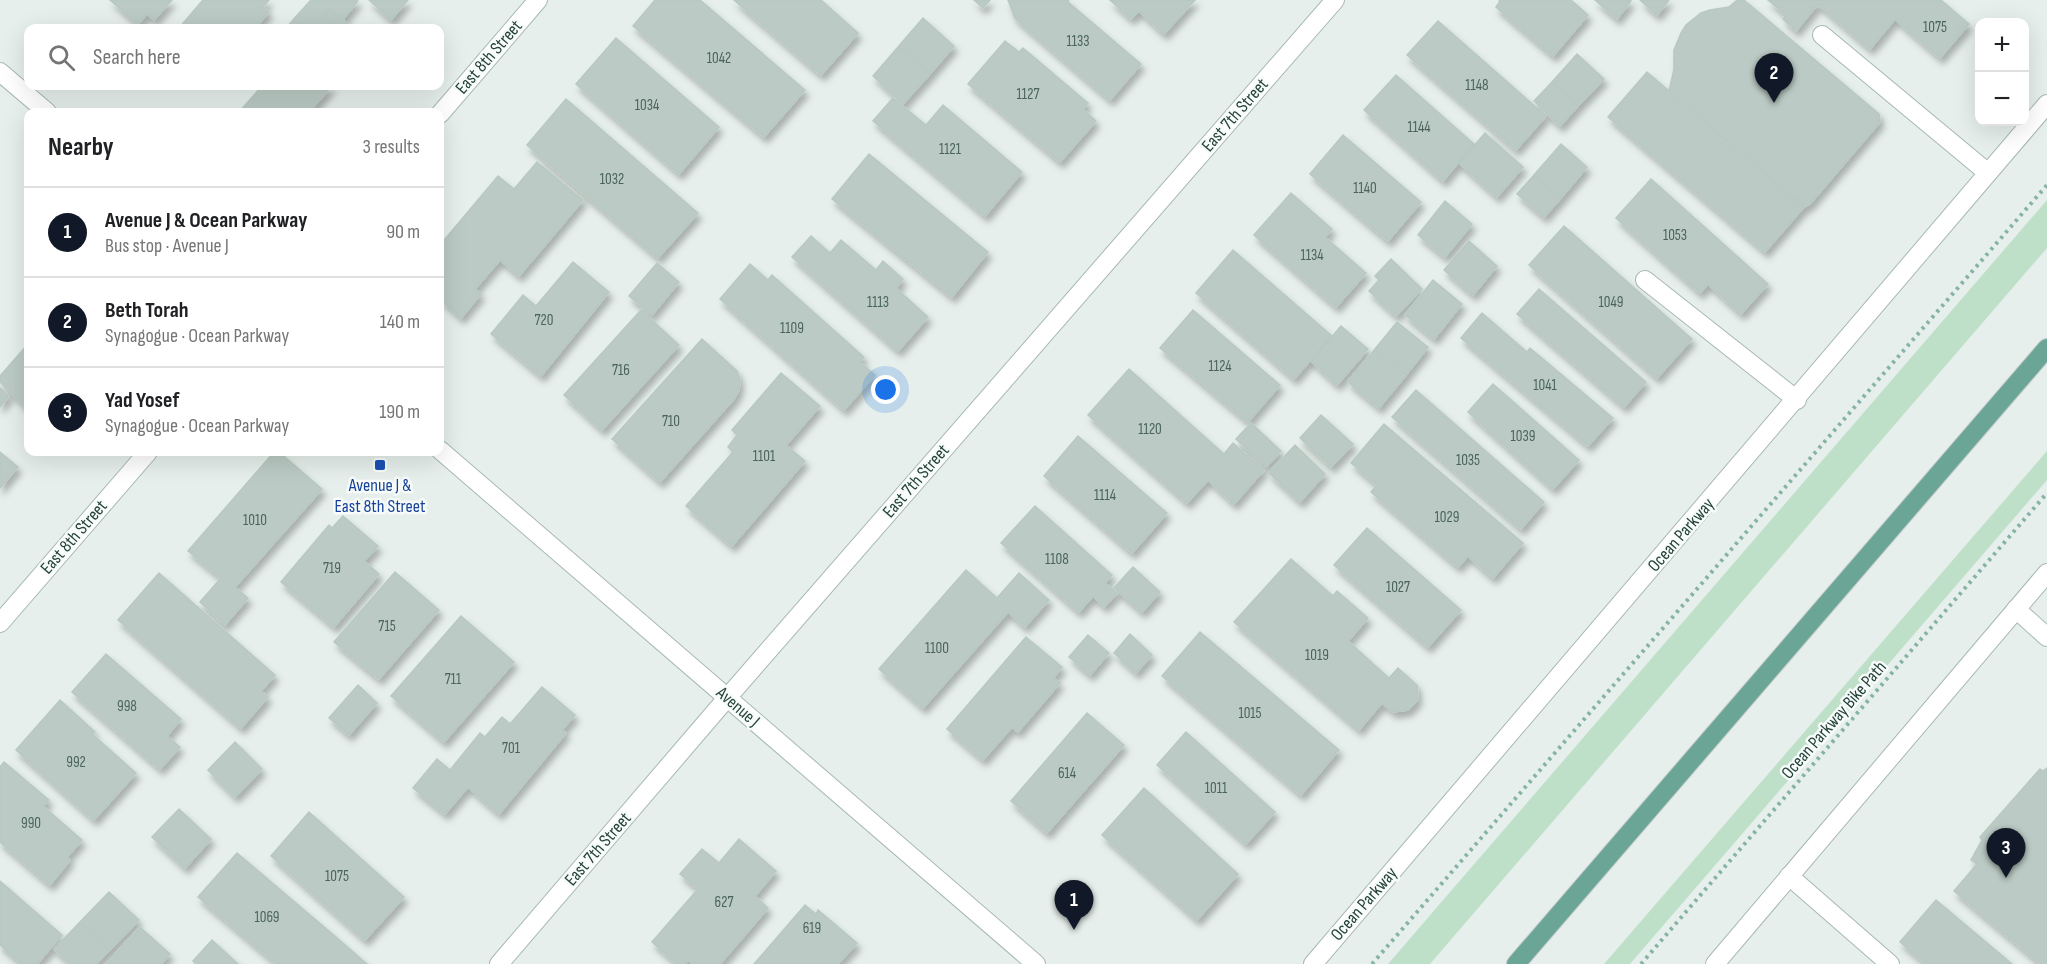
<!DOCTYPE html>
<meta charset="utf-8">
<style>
:root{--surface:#fff;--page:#f2f2f2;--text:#202124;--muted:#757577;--line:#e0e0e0;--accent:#111827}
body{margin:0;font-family:"Sofia Sans Condensed",sans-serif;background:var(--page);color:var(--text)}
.controls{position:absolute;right:18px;top:18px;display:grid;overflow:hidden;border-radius:12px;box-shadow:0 6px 24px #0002}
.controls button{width:54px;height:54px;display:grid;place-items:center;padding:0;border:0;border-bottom:2px solid var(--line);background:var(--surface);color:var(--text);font:30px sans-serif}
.you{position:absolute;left:886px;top:390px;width:21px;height:21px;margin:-15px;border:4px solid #fff;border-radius:50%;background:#1a73e8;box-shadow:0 0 0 9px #1a73e833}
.badge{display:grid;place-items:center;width:39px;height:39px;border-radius:50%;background:var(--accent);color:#fff;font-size:20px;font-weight:700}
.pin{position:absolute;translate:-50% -50px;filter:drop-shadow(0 2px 3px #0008)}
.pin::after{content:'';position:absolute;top:32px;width:21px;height:18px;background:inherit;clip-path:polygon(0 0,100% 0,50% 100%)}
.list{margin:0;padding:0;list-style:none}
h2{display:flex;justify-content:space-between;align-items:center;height:78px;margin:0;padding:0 24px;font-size:26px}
h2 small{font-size:20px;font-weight:400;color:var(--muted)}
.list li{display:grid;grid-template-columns:39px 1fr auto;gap:18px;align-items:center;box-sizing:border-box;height:90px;padding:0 24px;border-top:2px solid var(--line)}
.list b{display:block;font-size:22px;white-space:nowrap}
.list p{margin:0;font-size:20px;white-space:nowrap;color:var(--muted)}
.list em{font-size:20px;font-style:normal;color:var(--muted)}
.icon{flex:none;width:33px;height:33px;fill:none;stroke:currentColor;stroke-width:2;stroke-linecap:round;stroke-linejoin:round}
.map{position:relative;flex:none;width:2047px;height:964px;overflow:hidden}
.search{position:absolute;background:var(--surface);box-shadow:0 6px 24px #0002;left:24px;top:24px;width:420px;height:66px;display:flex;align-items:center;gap:15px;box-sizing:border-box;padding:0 21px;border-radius:12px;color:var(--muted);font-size:22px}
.panel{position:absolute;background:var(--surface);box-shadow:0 6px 24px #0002;left:24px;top:108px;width:420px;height:348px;border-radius:12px}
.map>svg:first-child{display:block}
</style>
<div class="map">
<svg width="2047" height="964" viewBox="0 0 2047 964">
<defs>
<filter id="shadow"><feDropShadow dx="3.5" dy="6" stdDeviation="3" flood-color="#0004"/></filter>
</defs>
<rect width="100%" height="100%" fill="#e6efeb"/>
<path fill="#bfe0c8" d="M2047,200V248L1430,964H1388Z
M2047,451V480L1630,964H1604Z"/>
<path fill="#bbcac4" stroke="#b8c9c2" stroke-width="1.5" filter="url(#shadow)" d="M110,0H172L154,20L147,14L138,24Z
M203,0H269L263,7L269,12L255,28H179Z
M311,0H357L358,1L343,19L329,9L313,28H303L293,20Z
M369,0H408L391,20Z
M655,0H700L805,90L764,137L633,26Z
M734,0H821L858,33L821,75Z
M974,0H990L983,8Z
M1008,0H1069L1068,2L1141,64L1110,100L1015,18Z
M1110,0H1195L1164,34L1139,11L1131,19Z
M1499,0H1571L1588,15L1553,56L1496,7L1500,1Z
M1595,0H1629L1631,1L1617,19Z
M1640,0H1669L1657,15Z
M1744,0L1879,114L1880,122L1810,204L1804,207L1669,91L1674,69V50L1681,33L1686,25L1701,13L1710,10L1729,7L1736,1Z
M1768,0H1941L1969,24L1940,58L1895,19L1870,49L1818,4L1796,31L1783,19L1786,15Z
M329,9L343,19L353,28H313Z
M923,18L954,46L930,74L898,47Z
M293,20L303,28H286Z
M1438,21L1546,116L1516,150L1407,55Z
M616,38L719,127L679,174L576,84Z
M1005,41L1019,52L1023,48L1088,103L1083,109L1096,121L1060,162L968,84Z
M898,47L930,74L903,104L873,76Z
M1577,54L1604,79L1578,106L1552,82Z
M1647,72L1804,207L1765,252L1608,117Z
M1396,75L1474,144L1443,181L1364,110Z
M1552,82L1578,106L1560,126L1534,101Z
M262,86H332L309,112H239Z
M893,98L926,125L943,105L1022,172L985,216L873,121Z
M566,99L698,213L658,258L527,145Z
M1485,133L1523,167L1497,197L1459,163Z
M1343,135L1421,202L1388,241L1310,174Z
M1561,144L1587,167L1561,198L1534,175Z
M869,154L988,252L952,297L832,199Z
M537,162L583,200L519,276L500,260L475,289L481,294L461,318L440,299V245L498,176L514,189Z
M1534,175L1561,198L1544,217L1517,194Z
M1651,179L1768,284L1741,314L1708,284L1700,293L1616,218Z
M1291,193L1332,229L1325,237L1366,273L1336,307L1254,235Z
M1445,201L1472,224L1445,257L1418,235Z
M1564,226L1692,339L1657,378L1529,265Z
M811,236L830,253L841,240L876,270L883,261L903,279L896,288L928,317L898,351L792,257Z
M1469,241L1497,266L1473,295L1444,270Z
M1233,250L1332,336L1294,379L1196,293Z
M1391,259L1422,289L1396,316L1369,291L1379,280L1375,276Z
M573,262L609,292L541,376L491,334L523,295L536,306Z
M657,263L679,282L652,315L629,296Z
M750,264L768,280L772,275L864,357L860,362L875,375L844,410L720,299Z
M1433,280L1462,304L1434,339L1405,315Z
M1539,289L1646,382L1624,407L1517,314Z
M641,310L679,345L602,430L564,395Z
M1193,310L1280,385L1248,422L1160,348Z
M1482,313L1527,352L1530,348L1613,418L1588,446L1461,338Z
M1397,322L1428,347L1406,375L1375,349Z
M1341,326L1368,349L1337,385L1311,361Z
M702,339L737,371L740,380L739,390L734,399L660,482L612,439Z
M28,344V409L0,382V376Z
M1375,349L1406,375L1379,408L1348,382Z
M1129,369L1224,454L1233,443L1264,470L1234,504L1208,480L1187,503L1088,415Z
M781,373L820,406L786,445L805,461L732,546L686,506L733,452L728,447L737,435L732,430Z
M1493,384L1579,460L1553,489L1468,412Z
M0,388L9,396L0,407Z
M1416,390L1544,502L1521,529L1392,417Z
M1321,415L1353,444L1331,467L1300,438Z
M1251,423L1281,451L1266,467L1236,439Z
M1384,424L1523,543L1493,578L1468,556L1458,567L1371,492L1377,485L1351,463Z
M1078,436L1167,513L1132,553L1044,476Z
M1295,445L1325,474L1300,502L1269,473Z
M0,452L18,467L0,488Z
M274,452H279L322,489L235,587L248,598L225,625L200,602L221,578L188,551Z
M1035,506L1112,575L1105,583L1117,593L1104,607L1093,596L1079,612L1001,543Z
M343,516L378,546L364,561L379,574L334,627L281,582L329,525L332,528Z
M1367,528L1461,610L1428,647L1334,565Z
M1291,559L1333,596L1337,591L1368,618L1348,641L1389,678L1398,668L1417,685L1418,700L1408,710L1393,712L1382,703L1359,730L1234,622Z
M1133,567L1160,592L1142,612L1114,588Z
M966,570L997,598L1019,573L1049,600L1025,627L1008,612L923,708L879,669Z
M395,572L439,610L379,679L334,642Z
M159,573L275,675L261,691L268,697L241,728L118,620Z
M461,616L514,662L444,742L391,696Z
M1200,632L1339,750L1301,795L1162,676Z
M1130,634L1152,655L1136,673L1114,653Z
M1088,635L1109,653L1090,675L1069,657Z
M1026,637L1062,667L1053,678L1060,683L1018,732L1012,727L983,760L947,729Z
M106,654L181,719L167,736L180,747L160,769L72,692Z
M358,685L377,703L349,735L329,718Z
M542,687L575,715L562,730L566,733L499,814L468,787L445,814L413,788L437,759L450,770L480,733L485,737L502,717L510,724Z
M60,700L95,732L92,734L136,773L94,820L16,750Z
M1087,713L1124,745L1047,833L1011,801Z
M1186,732L1275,812L1246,844L1157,765Z
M235,742L262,769L235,797L208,770Z
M4,762L49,800L43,806L82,840L67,857L70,860L50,885L0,842V767Z
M2047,768V964H2041L1954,891L1977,864L1971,860L1982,840L1980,837L2040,769L2043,771Z
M1144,788L1238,874L1197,920L1102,835Z
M179,809L211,839L185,868L152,837Z
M309,812L404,897L365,940L271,856Z
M739,839L776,871L755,896L768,908L720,964H692L688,960L685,964H677L652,942L698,889L680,874L702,849L719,863Z
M237,853L336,937L367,964H277L198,897Z
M0,881L62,935L37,964H22L0,945Z
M109,892L139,920L109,951L80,922Z
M1936,900L2012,964H1926L1900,942Z
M805,905L816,914L818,910L857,943L838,964H754Z
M80,922L109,951L96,964H71L54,949Z
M140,927L170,954L161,964H123L114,956Z
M212,940L238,964H196L193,961Z
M114,956L123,964H106Z"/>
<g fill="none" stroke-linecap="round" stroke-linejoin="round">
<defs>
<path id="service" d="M1822,35L1988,173
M1645,280L1797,400
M2016,609L2047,637
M1789,876L1890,964"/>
<path id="minor" d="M0,72L47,112
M440,114L538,0
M440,450L1036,964
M0,623L148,452
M499,964L727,698L1335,0
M1313,964L2047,104
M1715,964L2047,573"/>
<path id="primary" d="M1516,964L2047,348"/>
</defs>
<use href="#service" stroke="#a8b8b2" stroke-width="20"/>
<use href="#minor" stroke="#a8b8b2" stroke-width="20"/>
<use href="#primary" stroke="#c2cac8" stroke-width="20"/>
<path stroke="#86b3a5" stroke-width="4" stroke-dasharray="3 4.5" stroke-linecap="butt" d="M1372,964L2047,185
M1641,964L2047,493"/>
<use href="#service" stroke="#fff" stroke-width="18"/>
<use href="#minor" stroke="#fff" stroke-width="18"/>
<use href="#primary" stroke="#6aa596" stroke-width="18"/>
</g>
<rect fill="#1a4fb4" stroke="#f7fbf9" stroke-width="2" x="374" y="459" width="12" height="12" rx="3"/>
<g text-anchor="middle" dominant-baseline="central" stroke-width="5" stroke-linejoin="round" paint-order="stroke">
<g font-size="15" fill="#4a645c">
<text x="1935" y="27">1075</text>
<text x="1078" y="41">1133</text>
<text x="719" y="58">1042</text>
<text x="1477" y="85">1148</text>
<text x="1028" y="94">1127</text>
<text x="647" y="105">1034</text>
<text x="1419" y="127">1144</text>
<text x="950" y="149">1121</text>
<text x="612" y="179">1032</text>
<text x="1365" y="188">1140</text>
<text x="1675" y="235">1053</text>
<text x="1312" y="255">1134</text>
<text x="878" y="302">1113</text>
<text x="1611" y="302">1049</text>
<text x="544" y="320">720</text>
<text x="792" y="328">1109</text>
<text x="1220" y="366">1124</text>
<text x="621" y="370">716</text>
<text x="1545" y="385">1041</text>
<text x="671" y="421">710</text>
<text x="1150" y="429">1120</text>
<text x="1523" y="436">1039</text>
<text x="764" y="456">1101</text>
<text x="1468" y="460">1035</text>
<text x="1105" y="495">1114</text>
<text x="1447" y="517">1029</text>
<text x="255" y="520">1010</text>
<text x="1057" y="559">1108</text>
<text x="332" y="568">719</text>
<text x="1398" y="587">1027</text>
<text x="387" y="626">715</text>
<text x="937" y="648">1100</text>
<text x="1317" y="655">1019</text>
<text x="453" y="679">711</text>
<text x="127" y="706">998</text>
<text x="1250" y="713">1015</text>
<text x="511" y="748">701</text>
<text x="76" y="762">992</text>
<text x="1067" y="773">614</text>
<text x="1216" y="788">1011</text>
<text x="31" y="823">990</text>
<text x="337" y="876">1075</text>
<text x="724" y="902">627</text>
<text x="267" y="917">1069</text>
<text x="812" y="928">619</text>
</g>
<g font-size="18" fill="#24423a" stroke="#f7fbf9">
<text transform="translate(489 57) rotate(-49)">East 8th Street</text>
<text transform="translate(1235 115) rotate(-49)">East 7th Street</text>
<text transform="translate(916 481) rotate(-49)">East 7th Street</text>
<text transform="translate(1681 535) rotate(-49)">Ocean Parkway</text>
<text transform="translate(74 537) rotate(-49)">East 8th Street</text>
<text transform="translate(738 707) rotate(41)">Avenue J</text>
<text transform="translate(1834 720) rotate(-49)">Ocean Parkway Bike Path</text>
<text transform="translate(598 849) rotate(-49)">East 7th Street</text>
<text transform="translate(1364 904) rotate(-49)">Ocean Parkway</text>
</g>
<g font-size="18" fill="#164399" stroke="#f7fbf9">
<text x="380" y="485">Avenue J &amp;<tspan x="380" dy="21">East 8th Street</tspan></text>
</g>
</g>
</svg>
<div class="controls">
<button>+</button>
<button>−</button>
</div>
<div class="you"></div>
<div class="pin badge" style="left:1074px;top:930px">1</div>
<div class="pin badge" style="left:1774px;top:103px">2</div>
<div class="pin badge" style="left:2006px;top:878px">3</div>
<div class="search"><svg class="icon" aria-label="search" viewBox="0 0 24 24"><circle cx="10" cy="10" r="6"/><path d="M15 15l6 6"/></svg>Search here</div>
<section class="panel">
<h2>Nearby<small>3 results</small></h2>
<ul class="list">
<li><span class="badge">1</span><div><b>Avenue J &amp; Ocean Parkway</b><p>Bus stop · Avenue J</p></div><em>90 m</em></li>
<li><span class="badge">2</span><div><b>Beth Torah</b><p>Synagogue · Ocean Parkway</p></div><em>140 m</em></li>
<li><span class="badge">3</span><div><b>Yad Yosef</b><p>Synagogue · Ocean Parkway</p></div><em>190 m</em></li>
</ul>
</section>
</div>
